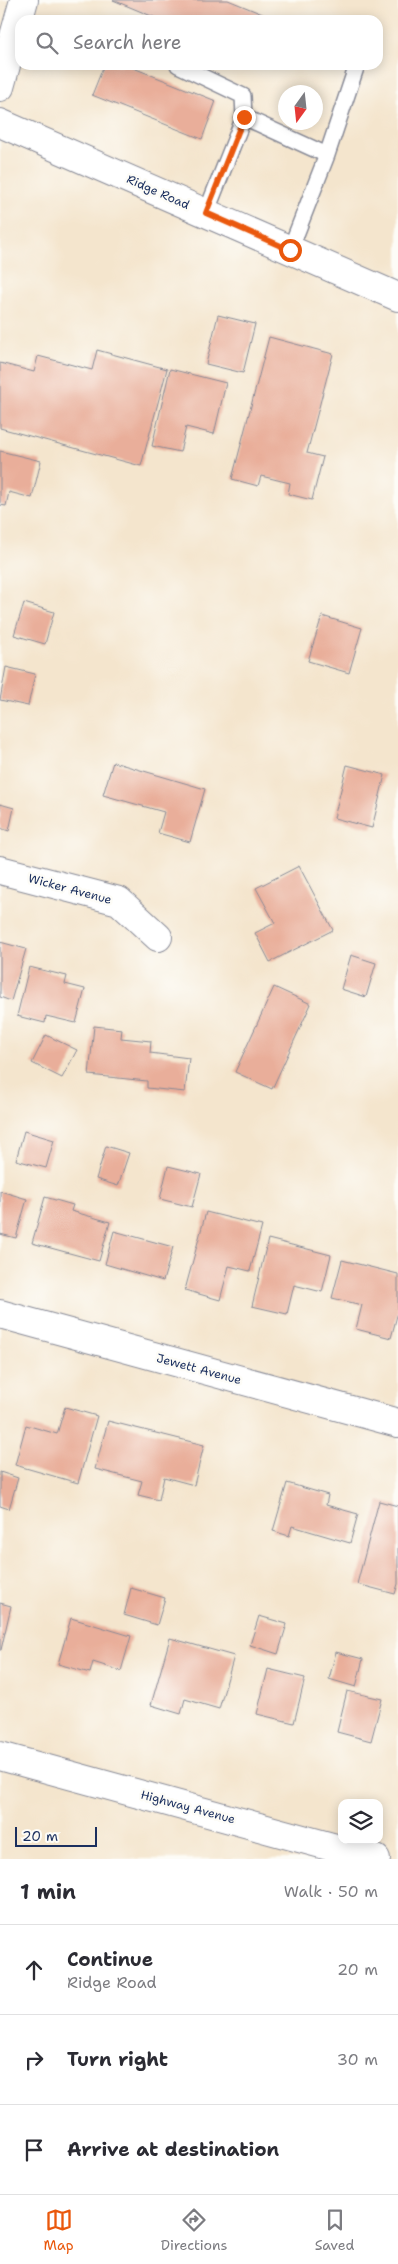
<!DOCTYPE html>
<meta charset="utf-8">
<style>
:root{--surface:#fff;--page:#f2f2f3;--text:#2b2b33;--muted:#7c7c81;--line:#e1e1e2;--accent:#ea580c}
body{margin:0;font-family:"Shantell Sans",sans-serif;background:var(--page);color:var(--text)}
.controls{position:absolute;right:15px;bottom:15px;display:grid;overflow:hidden;border-radius:10px;box-shadow:0 2px 12px #0003}
.controls button{width:45px;height:45px;display:grid;place-items:center;padding:0;border:0;border-bottom:1px solid var(--line);background:var(--surface);color:var(--text);font:25px sans-serif}
.compass{position:absolute;left:278px;top:85px;width:45px;height:45px;border-radius:50%;background:var(--surface);box-shadow:0 2px 12px #0003;rotate:195deg}
.scale{position:absolute;left:15px;bottom:12px;width:82px;box-sizing:border-box;padding-left:5px;border:2px solid #1b2f5e;border-top:0;font-size:14px;line-height:18px;white-space:nowrap;color:#1b2f5e;-webkit-text-stroke:4px #fdfcf7;paint-order:stroke}
.stop{position:absolute;width:15px;height:15px;margin:-11px;border:4px solid #ea580c;border-radius:50%;background:#fff}
.stop.end{background:#ea580c;border-color:#fff;box-shadow:0 1px 5px #0008}
.list{margin:0;padding:0;list-style:none}
h2{display:flex;justify-content:space-between;align-items:center;height:65px;margin:0;padding:0 20px;font-size:21px}
h2 small{font-size:16px;font-weight:400;color:var(--muted)}
.list li{display:grid;grid-template-columns:32px 1fr auto;gap:15px;align-items:center;box-sizing:border-box;height:90px;padding:0 20px;border-top:1px solid var(--line)}
.list b{display:block;font-size:19px;white-space:nowrap}
.list p{margin:0;font-size:16px;white-space:nowrap;color:var(--muted)}
.list em{font-size:16px;font-style:normal;color:var(--muted)}
.icon{flex:none;width:28px;height:28px;fill:none;stroke:currentColor;stroke-width:2;stroke-linecap:round;stroke-linejoin:round}
.map{position:relative;flex:none;width:398px;height:1859px;overflow:hidden}
.search{position:absolute;background:var(--surface);box-shadow:0 2px 12px #0003;left:15px;right:15px;top:15px;height:55px;display:flex;align-items:center;gap:12px;box-sizing:border-box;padding:0 18px;border-radius:15px;color:var(--muted);font-size:19px}
.sheet{height:335px;background:var(--surface)}
nav{display:flex;justify-content:space-around;align-items:center;box-sizing:border-box;height:70px;border-top:1px solid var(--line);background:var(--surface);font-size:14px;color:var(--muted)}
nav a{display:grid;justify-items:center;gap:2px}
nav .on{color:var(--accent)}
.map>svg:first-child{display:block}
</style>
<div class="map">
<svg width="398" height="1859" viewBox="0 0 398 1859">
<rect width="100%" height="100%" fill="#fdfcf7"/>
<filter id="ink" filterUnits="userSpaceOnUse"><feTurbulence type="fractalNoise" baseFrequency=".02" numOctaves="2"/><feDisplacementMap in="SourceGraphic" scale="10" xChannelSelector="R" yChannelSelector="G"/><feConvolveMatrix kernelMatrix="1 2 1 2 8 2 1 2 1" color-interpolation-filters="sRGB"/></filter>
<filter id="wash" filterUnits="userSpaceOnUse"><feTurbulence type="fractalNoise" baseFrequency=".0096" numOctaves="4" result="noise"/><feDisplacementMap in="SourceGraphic" scale="20" xChannelSelector="R" yChannelSelector="G"/><feGaussianBlur stdDeviation="1.12" result="paint"/><feColorMatrix in="noise" values="0 0 0 0 0 0 0 0 0 0 0 0 0 0 0 0 0 1.4 0 .05"/><feComposite in="paint" operator="in"/></filter>
<g filter="url(#wash)">
<rect width="100%" height="100%" fill="#f4e5cd"/>
<g id="blocks">
<path fill="#e9ae9a" d="M113,0H228L272,18L161,20Z
M104,65H126L216,101L202,139L92,95Z
M218,315L255,324L243,373L206,364Z
M269,337L333,354L307,453L323,457L312,500L288,494L290,483L261,476L258,486L232,479Z
M97,350L167,369L141,466L0,428V363L34,372L38,356L92,370Z
M170,369L226,383L214,434L186,427L180,452L152,446Z
M0,451L41,461L32,498L9,492L6,506L0,505Z
M24,603L54,612L45,644L14,635Z
M322,616L362,628L349,673L308,661Z
M6,667L35,674L28,706L0,700Z
M113,762L205,789L190,842L158,833L164,812L103,795Z
M347,765L385,775L372,828L334,818Z
M0,804L14,808L9,831L0,828Z
M299,866L333,930L270,962L255,933L275,923L256,888Z
M0,942L26,949L11,1001L0,997Z
M351,955L376,963L366,997L341,989Z
M29,967L67,976L65,984L85,989L76,1023L46,1016L45,1023L17,1016Z
M274,987L311,1004L272,1089L235,1072Z
M94,1026L122,1029L121,1038L151,1041L150,1053L189,1058L185,1092L147,1088V1081L89,1075Z
M46,1035L77,1050L62,1078L32,1063Z
M24,1131L54,1140L46,1168L16,1160Z
M106,1146L129,1153L118,1186L96,1179Z
M168,1166L201,1174L192,1207L160,1199Z
M0,1191L27,1199L16,1238L0,1234Z
M45,1197L73,1205L71,1211L110,1222L99,1261L32,1243Z
M206,1212L262,1226L250,1271L229,1266L220,1300L185,1290Z
M114,1231L173,1247L163,1281L105,1264Z
M268,1239L331,1255L322,1292L294,1285L287,1314L252,1306Z
M342,1260L398,1274V1312L391,1338L356,1329L362,1305L332,1298Z
M65,1407L97,1416L78,1483L15,1465L26,1425L57,1434Z
M108,1421L204,1445L194,1485L164,1477L159,1500L138,1495L142,1481L95,1469Z
M0,1472L18,1478L9,1509L0,1506Z
M287,1483L328,1495L326,1505L358,1514L350,1543L292,1526L289,1536L273,1531Z
M379,1501L398,1506V1584L395,1594L357,1584Z
M131,1588L165,1598L157,1625L124,1615Z
M0,1603L11,1606L1,1650H0Z
M259,1616L287,1624L278,1654L250,1645Z
M71,1618L131,1636L121,1671L93,1662L90,1673L58,1664Z
M170,1638L234,1656L219,1709L185,1699L181,1714L151,1705Z
M336,1652L363,1659L356,1687L329,1679Z
M268,1669L305,1678L294,1723L257,1714Z
M347,1691L382,1699L371,1741L337,1732Z"/>
</g>
</g>
<g filter="url(#ink)">
<use href="#blocks" fill-opacity="0" stroke="#888a96" stroke-width="1"/>
<g fill="none" stroke-linecap="round" stroke-linejoin="round">
<defs>
<path id="service" d="M178,65L243,96L244,117L206,213
M244,117L327,155
M290,250L327,155L357,65"/>
<path id="minor" d="M0,870L119,901L158,937
M0,1314L398,1423"/>
<path id="tertiary" d="M0,87L24,0
M0,1756L376,1859"/>
<path id="primary" d="M0,123L398,297"/>
</defs>
<use href="#service" stroke="#888a96" stroke-width="18"/>
<use href="#minor" stroke="#888a96" stroke-width="30"/>
<use href="#tertiary" stroke="#888a96" stroke-width="30"/>
<use href="#primary" stroke="#888a96" stroke-width="30"/>
<use href="#service" stroke="#fff" stroke-width="15"/>
<use href="#minor" stroke="#fff" stroke-width="28"/>
<use href="#tertiary" stroke="#fff" stroke-width="28"/>
<use href="#primary" stroke="#fff" stroke-width="28"/>
</g>
</g>
<g fill="none" stroke-linecap="round" stroke-linejoin="round" filter="url(#ink)">
<path stroke="#ea580c" stroke-width="6" d="M244,117L206,213L290,250"/>
</g>
<g text-anchor="middle" dominant-baseline="central" stroke-width="5" stroke-linejoin="round" paint-order="stroke">
<g font-size="12" fill="#1b2f5e" stroke="#fdfcf7">
<text transform="translate(158 192) rotate(24)">Ridge Road</text>
<text transform="translate(70 889) rotate(15)">Wicker Avenue</text>
<text transform="translate(199 1369) rotate(15)">Jewett Avenue</text>
<text transform="translate(188 1807) rotate(15)">Highway Avenue</text>
</g>
</g>
</svg>
<div class="controls">
<button><svg class="icon" aria-label="layers" viewBox="0 0 24 24"><path d="M12 4l9 5-9 5-9-5zM3 14l9 5 9-5"/></svg></button>
</div>
<svg class="compass" viewBox="-18 -18 36 36"><path d="M0-13l5 13h-10z" fill="#e53935"/><path d="M0 13l5-13h-10z" fill="#7c7c81"/></svg>
<div class="scale">20 m</div>
<div class="stop" style="left:290px;top:250px"></div>
<div class="stop end" style="left:244px;top:117px"></div>
<div class="search"><svg class="icon" aria-label="search" viewBox="0 0 24 24"><circle cx="10" cy="10" r="6"/><path d="M15 15l6 6"/></svg>Search here</div>
</div>
<section class="sheet">
<h2>1 min<small>Walk · 50 m</small></h2>
<ul class="list">
<li><svg class="icon" aria-label="ahead" viewBox="0 0 24 24"><path d="M12 20V5M6 11l6-6 6 6"/></svg><div><b>Continue</b><p>Ridge Road</p></div><em>20 m</em></li>
<li><svg class="icon" aria-label="right" viewBox="0 0 24 24"><path d="M7 20v-9h11M14 6l5 5-5 5"/></svg><div><b>Turn right</b></div><em>30 m</em></li>
<li><svg class="icon" aria-label="arrive" viewBox="0 0 24 24"><path d="M6 21V4h12l-3 4 3 4H6"/></svg><div><b>Arrive at destination</b></div></li>
</ul>
</section>
<nav>
<a class="on"><svg class="icon" aria-label="map" viewBox="0 0 24 24"><path d="M3 6l6-2 6 2 6-2v14l-6 2-6-2-6 2zM9 4v14M15 6v14"/></svg>Map</a>
<a><svg class="icon" aria-label="directions" viewBox="0 0 24 24"><path d="M12 3l9 9-9 9-9-9zM9 14v-3h6M13 9l2 2-2 2"/></svg>Directions</a>
<a><svg class="icon" aria-label="saved" viewBox="0 0 24 24"><path d="M7 4h10v16l-5-4-5 4z"/></svg>Saved</a>
</nav>
